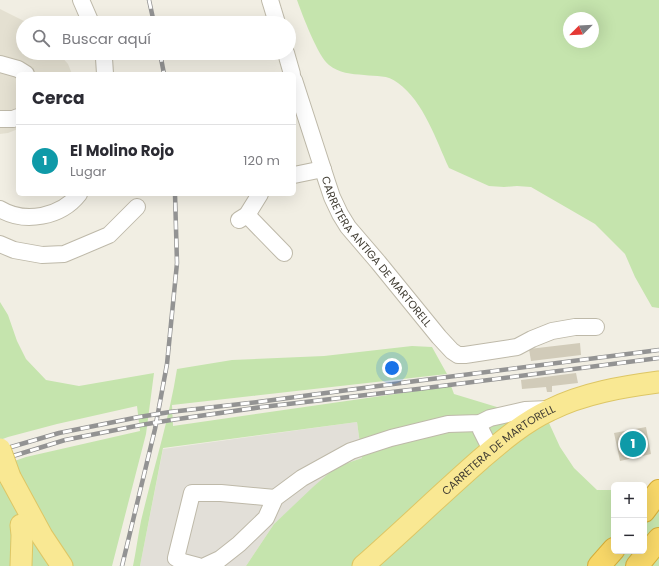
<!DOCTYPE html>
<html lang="es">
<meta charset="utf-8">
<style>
:root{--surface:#fff;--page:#f7f7f7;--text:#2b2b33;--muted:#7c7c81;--line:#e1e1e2;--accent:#ef531b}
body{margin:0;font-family:Poppins,sans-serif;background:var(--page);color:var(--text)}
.controls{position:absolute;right:12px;bottom:12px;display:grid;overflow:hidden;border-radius:6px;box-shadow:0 4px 16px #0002}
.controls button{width:36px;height:36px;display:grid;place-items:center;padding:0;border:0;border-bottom:1px solid var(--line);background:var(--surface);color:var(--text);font:20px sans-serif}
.compass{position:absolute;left:563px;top:12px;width:36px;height:36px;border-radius:50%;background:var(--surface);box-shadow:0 4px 16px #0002;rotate:246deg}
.you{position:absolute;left:392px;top:368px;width:14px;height:14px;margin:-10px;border:3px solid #fff;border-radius:50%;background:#1a73e8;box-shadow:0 0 0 6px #1a73e833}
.badge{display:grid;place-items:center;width:26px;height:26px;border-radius:50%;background:var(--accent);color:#fff;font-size:13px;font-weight:700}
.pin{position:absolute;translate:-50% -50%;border:2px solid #fff;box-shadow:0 1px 4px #0006}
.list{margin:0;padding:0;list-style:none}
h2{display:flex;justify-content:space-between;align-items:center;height:52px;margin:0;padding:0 16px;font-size:17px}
h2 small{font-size:13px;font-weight:400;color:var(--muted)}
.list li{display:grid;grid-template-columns:26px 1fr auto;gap:12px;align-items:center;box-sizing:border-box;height:72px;padding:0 16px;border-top:1px solid var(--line)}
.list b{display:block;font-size:15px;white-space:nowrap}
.list p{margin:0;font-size:13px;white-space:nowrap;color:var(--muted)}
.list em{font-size:13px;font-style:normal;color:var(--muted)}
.icon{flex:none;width:22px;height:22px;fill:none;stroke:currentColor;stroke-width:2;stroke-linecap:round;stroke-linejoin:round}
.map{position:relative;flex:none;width:659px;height:566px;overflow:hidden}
.search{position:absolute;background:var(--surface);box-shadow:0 4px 16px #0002;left:16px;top:16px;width:280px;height:44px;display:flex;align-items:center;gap:10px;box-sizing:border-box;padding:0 14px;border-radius:22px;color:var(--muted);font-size:15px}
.panel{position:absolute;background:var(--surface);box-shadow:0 4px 16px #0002;left:16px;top:72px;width:280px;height:124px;border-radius:6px}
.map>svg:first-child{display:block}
</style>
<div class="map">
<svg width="659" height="566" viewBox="0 0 659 566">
<rect width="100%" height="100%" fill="#f1eee3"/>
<path fill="#e4e0d1" d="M0,9L28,23H23V53H58L68,64L72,74H18V129L8,133L0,134Z"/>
<path fill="#e2dfd8" d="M357,422L362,458L336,467L274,524L246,566H140L163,449Z"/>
<path fill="#c5e4ad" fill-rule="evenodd" d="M297,0H659V308L652,307L635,277L625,254L595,224L531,187L517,186L504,187L489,186L449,168C436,140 424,102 398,83C387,74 377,77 364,75C351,74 339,73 329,65C318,57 302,14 297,0ZM569,18H593V42H569Z
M0,302L8,315L17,341L26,359L46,380L79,386L154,373L146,434L112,566H0V466L26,457L140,431L137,406L57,424L8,437L0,440Z
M412,346L432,347L447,374L172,405L173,426L451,386L454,394L549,423L560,447L574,468L597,490H614V551H644V488L659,485V566H246L274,524L313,487L336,467L362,458L357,422L163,448L140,566H133C136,551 138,536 141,521C153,470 169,420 177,369L232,360L324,356Z"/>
<path fill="#d1cbb9" d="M580,343L581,355L531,361L529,349Z
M576,373L578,383L552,386V392H547L546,387L522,389L521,380Z
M646,427L651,454L620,461L614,433Z"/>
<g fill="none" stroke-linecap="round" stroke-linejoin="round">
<defs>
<g id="minor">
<path d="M81,0L91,23"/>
<path d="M270,0L277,23"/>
<path d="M102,53L104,58L105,74"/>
<path d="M286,53L292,74"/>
<path d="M0,64L18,69L26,74"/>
<path id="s1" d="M294,80L327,182L332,197L340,214L348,227L378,262L439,337L452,351L458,355H465L517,347L532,339L552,331L575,327H596"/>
<path d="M0,119H13L18,117"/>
<path d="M294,175L323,169"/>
<path d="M0,209C25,224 61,217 79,194"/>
<path d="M247,215L284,253"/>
<path d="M239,220L247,215L260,194"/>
<path d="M0,244L14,250L42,255L64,254L109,235L137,207"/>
<path d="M480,423L481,430L491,450"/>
<path d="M198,566L183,562L176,558L192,493H221L275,498"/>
<path d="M205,566L220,559L239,544L266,518L275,498L302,478L351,451L391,438L448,424L480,423L490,418L525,410L549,409"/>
</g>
<g id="major">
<path d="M10,477L42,536L62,566"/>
<path d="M21,525L22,535L21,566"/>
<path id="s2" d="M363,566C403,531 441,494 481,459C502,441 524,422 550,410C584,393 622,387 659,382"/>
</g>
<path id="highway" d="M644,511L659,491
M599,566L614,549
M637,566L659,539"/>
</defs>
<use href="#minor" stroke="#beb9a9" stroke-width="18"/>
<use href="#major" stroke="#ddc665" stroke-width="23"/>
<use href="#highway" stroke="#d5ad39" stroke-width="24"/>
<use href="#minor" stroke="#fff" stroke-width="16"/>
<use href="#major" stroke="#f9e893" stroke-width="21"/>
<use href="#highway" stroke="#f7d768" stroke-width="22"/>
<defs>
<path id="rail" d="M149,0L154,23
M160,53L164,74
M11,447L59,433L139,417L170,412L258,402L416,381L659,350
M13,456L65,440L141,425L171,420L262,407L418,389L659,358
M122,566L155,429L167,364L177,263L175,194"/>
</defs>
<use href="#rail" stroke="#939393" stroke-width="4.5"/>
<use href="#rail" stroke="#fff" stroke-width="3" stroke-dasharray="9" stroke-linecap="butt"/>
<defs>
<path id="major-bridge" d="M0,449L10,477"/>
</defs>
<use href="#major-bridge" stroke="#ddc665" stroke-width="23" stroke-linecap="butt"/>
<use href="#major-bridge" stroke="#f9e893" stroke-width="21"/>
</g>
<g text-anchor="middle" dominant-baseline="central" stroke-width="3" stroke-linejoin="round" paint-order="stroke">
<g font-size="11" fill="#423e34" stroke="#fff">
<text stroke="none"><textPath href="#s1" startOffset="193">CARRETERA ANTIGA DE MARTORELL</textPath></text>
<text stroke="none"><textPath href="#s2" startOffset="179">CARRETERA DE MARTORELL</textPath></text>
</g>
</g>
</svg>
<div class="controls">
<button>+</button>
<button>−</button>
</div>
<svg class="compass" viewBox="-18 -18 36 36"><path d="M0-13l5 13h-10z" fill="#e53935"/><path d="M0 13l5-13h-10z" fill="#7c7c81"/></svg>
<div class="you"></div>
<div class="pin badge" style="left:633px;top:444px;background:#0f9aa8">1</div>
<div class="search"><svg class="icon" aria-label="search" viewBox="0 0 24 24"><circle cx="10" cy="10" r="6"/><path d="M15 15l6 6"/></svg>Buscar aquí</div>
<section class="panel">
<h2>Cerca<small></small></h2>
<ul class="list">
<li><span class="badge" style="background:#0f9aa8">1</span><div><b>El Molino Rojo</b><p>Lugar</p></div><em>120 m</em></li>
</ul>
</section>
</div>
